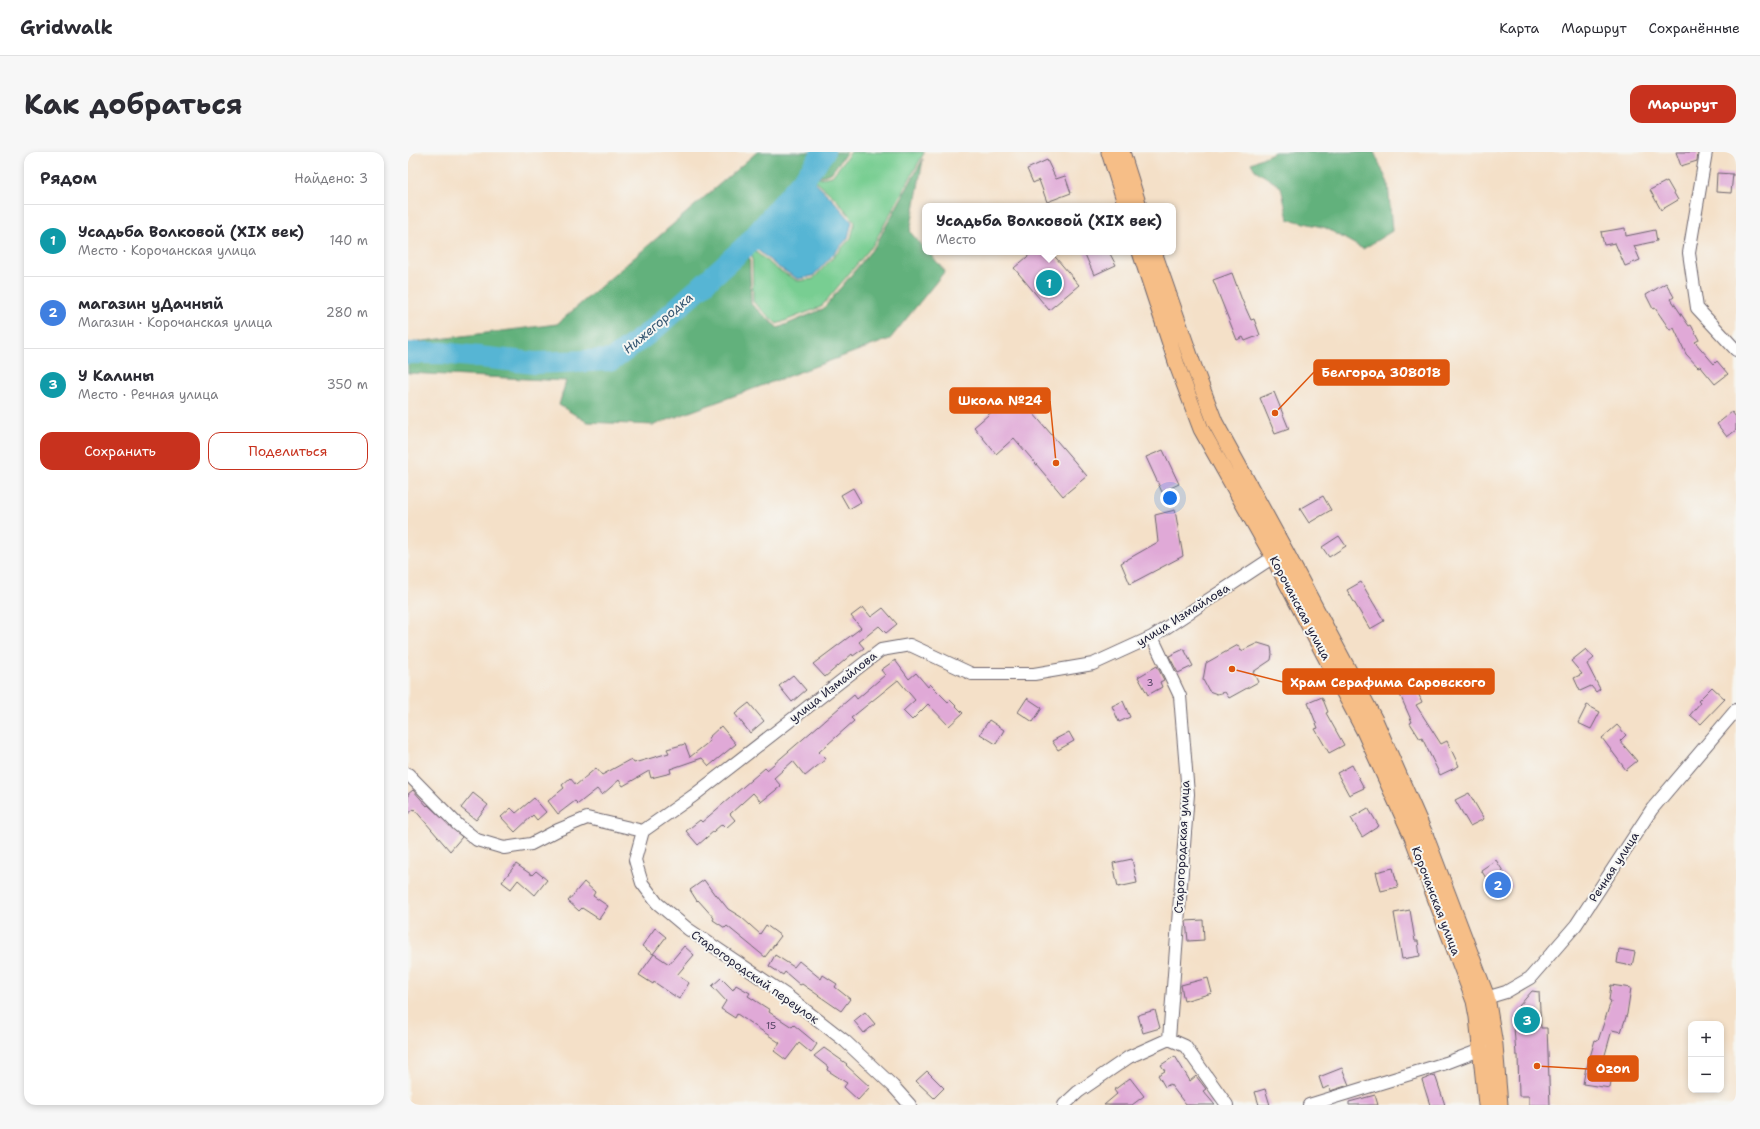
<!DOCTYPE html>
<html lang="ru">
<meta charset="utf-8">
<style>
:root{--surface:#fff;--page:#f7f7f7;--text:#2b2b33;--muted:#7c7c81;--line:#e1e1e2;--accent:#c8321e}
body{margin:0;font-family:"Shantell Sans",sans-serif;background:var(--page);color:var(--text)}
.controls{position:absolute;right:12px;bottom:12px;display:grid;overflow:hidden;border-radius:8px;box-shadow:0 2px 6px #0003}
.controls button{width:36px;height:36px;display:grid;place-items:center;padding:0;border:0;border-bottom:1px solid var(--line);background:var(--surface);color:var(--text);font:20px sans-serif}
.you{position:absolute;left:762px;top:346px;width:14px;height:14px;margin:-10px;border:3px solid #fff;border-radius:50%;background:#1a73e8;box-shadow:0 0 0 6px #1a73e833}
.badge{display:grid;place-items:center;width:26px;height:26px;border-radius:50%;background:var(--accent);color:#fff;font-size:13px;font-weight:700}
.pin{position:absolute;translate:-50% -50%;border:2px solid #fff;box-shadow:0 1px 4px #0006}
.popup{position:absolute;left:514px;top:51px;width:254px;height:52px;box-sizing:border-box;display:grid;place-content:center;border-radius:8px;background:var(--surface);filter:drop-shadow(0 1px 3px #0005);font-size:13px;white-space:nowrap;color:var(--muted)}
.popup b{font-size:15px;color:var(--text)}
.popup::after{content:'';position:absolute;left:50%;top:100%;margin-left:-8px;border:8px solid transparent;border-top-color:var(--surface)}
.list{margin:0;padding:0;list-style:none}
h2{display:flex;justify-content:space-between;align-items:center;height:52px;margin:0;padding:0 16px;font-size:17px}
h2 small{font-size:13px;font-weight:400;color:var(--muted)}
.list li{display:grid;grid-template-columns:26px 1fr auto;gap:12px;align-items:center;box-sizing:border-box;height:72px;padding:0 16px;border-top:1px solid var(--line)}
.list b{display:block;font-size:15px;white-space:nowrap}
.list p{margin:0;font-size:13px;white-space:nowrap;color:var(--muted)}
.list em{font-size:13px;font-style:normal;color:var(--muted)}
.actions{display:flex;gap:8px;padding:12px 16px}
.actions a{flex:1;padding:9px 0;border:1px solid var(--accent);border-radius:12px;text-align:center;font-size:14px;color:var(--accent)}
.actions .main{background:var(--accent);color:#fff}
.map{position:relative;flex:none;width:1328px;height:953px;overflow:hidden;border-radius:12px}
header{display:flex;align-items:center;gap:24px;box-sizing:border-box;height:56px;padding:0 20px;background:var(--surface);border-bottom:1px solid var(--line)}
header strong{font-size:19px}
nav{display:flex;gap:22px;margin-inline-start:auto;font-size:14px}
.intro{display:flex;align-items:center;justify-content:space-between;box-sizing:border-box;height:96px;padding:0 24px}
h1{margin:0;font-size:28px}
.button{padding:10px 18px;border-radius:12px;background:var(--accent);color:#fff;font-size:14px;font-weight:700}
main{display:flex;gap:24px;padding:0 24px}
aside{flex:1;background:var(--surface);border-radius:12px;box-shadow:0 2px 6px #0003}
.map>svg:first-child{display:block}
</style>
<header>
<strong>Gridwalk</strong>
<nav><a>Карта</a><a>Маршрут</a><a>Сохранённые</a></nav>
</header>
<div class="intro"><h1>Как добраться</h1><a class="button">Маршрут</a></div>
<main>
<aside>
<h2>Рядом<small>Найдено: 3</small></h2>
<ul class="list">
<li><span class="badge" style="background:#0f9aa8">1</span><div><b>Усадьба Волковой (XIX век)</b><p>Место · Корочанская улица</p></div><em>140 m</em></li>
<li><span class="badge" style="background:#3f7fe0">2</span><div><b>магазин уДачный</b><p>Магазин · Корочанская улица</p></div><em>280 m</em></li>
<li><span class="badge" style="background:#0f9aa8">3</span><div><b>У Калины</b><p>Место · Речная улица</p></div><em>350 m</em></li>
</ul>
<div class="actions"><a class="main">Сохранить</a><a>Поделиться</a></div>
</aside>
<div class="map">
<svg width="1328" height="953" viewBox="0 0 1328 953">
<rect width="100%" height="100%" fill="#f6f6f2"/>
<filter id="ink" filterUnits="userSpaceOnUse"><feTurbulence type="fractalNoise" baseFrequency=".025" numOctaves="2"/><feDisplacementMap in="SourceGraphic" scale="8" xChannelSelector="R" yChannelSelector="G"/><feConvolveMatrix kernelMatrix="1 2 1 2 8 2 1 2 1" color-interpolation-filters="sRGB"/></filter>
<filter id="wash" filterUnits="userSpaceOnUse"><feTurbulence type="fractalNoise" baseFrequency=".012" numOctaves="4" result="noise"/><feDisplacementMap in="SourceGraphic" scale="16" xChannelSelector="R" yChannelSelector="G"/><feGaussianBlur stdDeviation="0.9" result="paint"/><feColorMatrix in="noise" values="0 0 0 0 0 0 0 0 0 0 0 0 0 0 0 0 0 1.4 0 .05"/><feComposite in="paint" operator="in"/></filter>
<g filter="url(#wash)">
<rect width="100%" height="100%" fill="#f4e0c8"/>
<path fill="#78ce92" stroke="#4d7866" d="M443,0H516V1L465,93L413,155L369,172L345,150L344,97L369,117L390,129L405,127L443,86L447,70L427,46L405,27L424,24Z"/>
<path fill="#62b17c" stroke="#426a5c" d="M349,0H439L423,21L410,25L397,21L340,87L240,179L203,206L126,207L39,198H0V191L149,172Z
M867,0H966L980,31L984,79L955,97L918,76L880,67L873,35L847,18L843,11Z
M515,7L502,80L517,97V100H520L537,119L482,187L246,273L179,270L151,253L158,229L0,221V203L33,204L126,213L205,211L248,181L341,95L343,152L370,176L415,157L467,94Z"/>
<path fill="#56b5d4" stroke="#3c6c88" d="M399,23L426,49L444,70L440,86L422,106L405,124L390,127L370,115L341,91Z"/>
<g fill="none" stroke-linecap="round" stroke-linejoin="round">
<path stroke="#56b5d4" stroke-width="22" d="M0,201H34L127,211L204,208L245,178L341,91L399,23L416,0"/>
</g>
<g id="blocks">
<path fill="#e0a9d7" d="M1268,0H1290L1289,9L1273,14Z
M639,8L648,27L657,24L663,41L639,50L631,28L625,31L619,17Z
M1309,21L1325,22L1323,41L1308,40Z
M1259,29L1270,48L1253,58L1242,38Z
M1217,76L1218,84L1247,78L1249,89L1226,94L1232,108L1217,114L1207,91L1196,93L1193,80Z
M625,100H643L671,133L641,158L606,116Z
M676,100H701L708,113L686,123Z
M824,121L834,148L843,168L846,167L852,183L837,189L835,185L829,188L805,128Z
M1258,131L1266,145L1263,147L1281,174L1283,173L1291,188L1287,190L1306,212L1309,209L1320,222L1307,232L1292,214L1290,215L1278,202L1266,176L1262,178L1247,156L1245,157L1238,143Z
M607,240L679,324L655,344L606,286L588,302L566,275Z
M866,240L881,277L867,282L852,246Z
M1324,260L1328,265V278L1319,285L1309,272Z
M755,298L771,332L754,340L738,305Z
M445,336L453,350L441,357L433,343Z
M915,344L923,358L901,371L892,357Z
M767,358L775,404L722,432L713,411L750,390L747,363Z
M931,384L938,394L921,405L914,395Z
M953,430L976,469L962,477L939,438Z
M455,455L463,465L475,456L489,472L478,481L471,474L451,490L456,496L445,504L444,502L417,525L405,512L453,476L443,464Z
M850,491L863,495L864,502L863,508L845,520L850,530L821,546L817,540L809,542L801,539L795,528L798,511L830,493L833,499Z
M776,497L785,514L770,521L761,504Z
M1178,497L1186,506L1179,512L1192,537L1188,540L1183,534L1172,539L1166,526L1174,522L1163,509Z
M487,508L501,527L508,521L520,535L522,532L540,550L542,548L555,561L541,574L520,552L504,568L495,559L507,548L490,528L443,566L446,569L411,600L418,607L397,624L385,609L366,626L373,634L353,650L345,641L322,662L327,668L318,676L314,672L290,693L278,679L292,668L294,670L357,616L359,618L446,543L449,547L477,523L473,518Z
M749,514L756,528L752,530L754,535L740,543L730,525Z
M385,523L398,538L384,550L371,534Z
M1005,529L1014,550L1008,553L1033,592L1039,589L1051,614L1032,623L1014,586L1012,587L1002,571L1004,570L989,536Z
M1304,535L1317,547L1293,572L1282,563L1292,551L1290,549Z
M914,545L920,560L918,561L936,593L921,601L907,577L910,576L900,551Z
M619,546L634,556L625,570L610,560Z
M715,549L722,565L711,570L704,554Z
M341,551L356,569L342,581L327,562Z
M1179,553L1192,560L1183,577L1170,571Z
M581,568L596,578L588,592L572,582Z
M1209,573L1218,583L1212,589L1229,609L1218,618L1194,586Z
M313,574L328,592L301,614L294,606L262,617L263,621L243,626L241,619L215,634L211,628L194,643L189,637L170,652L167,649L150,662L140,649L156,636L154,633L162,626L168,633L188,616L194,623L223,607L226,611L261,601L259,597L277,592L282,605L302,589L300,586Z
M661,580L666,589L650,598L644,589Z
M944,613L956,636L941,643L929,621Z
M5,638L19,654L20,653L54,685L42,699L6,657L0,662V642Z
M65,641L80,653L68,668L53,656Z
M1061,641L1076,667L1062,674L1047,648Z
M126,646L138,660L129,668L125,663L107,680L93,665L103,656L108,661Z
M960,656L971,674L954,685L943,666Z
M724,707L729,731L710,735L705,711Z
M1088,708L1105,735L1089,744L1073,718Z
M108,712L124,723L128,719L139,728L127,743L110,728L103,737L94,730Z
M985,716L990,735L973,739L968,720Z
M296,728L307,743L308,742L320,757L333,765L352,782L358,773L373,784L357,805L319,774L317,776L305,768L306,766L290,748L289,749L282,738Z
M176,730L187,740L185,744L200,754L191,767L174,756L171,759L160,749Z
M1002,758L1007,789H1010L1012,804L994,807L986,761Z
M795,768L796,788L780,789L778,769Z
M247,776L258,785L245,802L234,794Z
M276,794L286,803L269,823L281,831L271,847L246,830L245,832L231,823L246,802L261,812Z
M1211,797L1227,800L1224,814L1209,811Z
M367,803L386,815L391,809L413,827L415,823L429,832L427,835L442,847L433,859L394,832L392,833L377,820L375,823L361,814Z
M313,826L325,838L328,833L342,841L340,844L362,858L361,860L384,875L386,873L409,892L403,901L391,891L378,908L366,899L372,891L329,862L327,866L313,857L318,849L304,834Z
M800,826L804,841L776,849L773,833Z
M1203,833L1223,836L1219,862L1213,880L1204,878L1193,917L1205,919L1202,936L1175,932L1178,915H1179L1187,888L1190,889L1203,849L1201,848Z
M1124,839L1131,840L1133,876H1139L1142,953H1121V944H1111L1110,903H1108L1105,861Z
M747,858L752,876L735,881L730,863Z
M457,860L467,872L456,881L446,869Z
M416,896L439,912L438,913L462,935L450,948L436,935L439,931L419,918L420,915L406,904Z
M767,904L782,929L788,924L798,937L795,939L807,953H778L762,932L757,935L750,923L757,919L753,913Z
M934,916L941,933L922,939L921,934L915,937L911,925Z
M519,919L536,936L526,946L508,929Z
M1027,923L1037,953H1022L1014,928Z
M722,926L736,944L724,953H696L709,942L706,938Z
M857,937L862,953H851L847,940Z
M967,943L970,953H941V950Z"/>
</g>
</g>
<g filter="url(#ink)">
<use href="#blocks" fill-opacity="0" stroke="#6c646c" stroke-width="1"/>
<g fill="none" stroke-linecap="round" stroke-linejoin="round">
<defs>
<path id="minor" d="M1298,0L1281,101L1289,156L1328,198
M744,485L772,544L780,642L761,887
M0,622L50,673L69,688L96,696L123,692L150,678L179,666L235,679L285,644L473,498L502,493L564,522H626L685,512L744,485L873,400
M235,679L227,708L234,731L249,751L280,777L378,843L437,889L485,934L502,953
M1071,848L1098,840L1122,826L1168,773L1244,657L1328,558
M656,953L670,940L721,905L761,887L777,894L819,953
M901,953L1038,911L1080,895"/>
<path id="major" d="M701,0L718,54
M714,0L731,54
M732,100L770,216L793,277L865,405L956,579L1004,685L1066,849L1069,865L1078,953
M746,100L785,212L807,270L877,398L967,568L1017,682L1079,845L1087,893L1092,953"/>
</defs>
<use href="#minor" stroke="#6c646c" stroke-width="14"/>
<use href="#major" stroke="#6c646c" stroke-width="17"/>
<use href="#minor" stroke="#fff" stroke-width="12"/>
<use href="#major" stroke="#f6be87" stroke-width="15"/>
</g>
</g>
<g text-anchor="middle" dominant-baseline="central" stroke-width="4" stroke-linejoin="round" paint-order="stroke">
<g font-size="10" fill="#524462">
<text x="742" y="530">3</text>
<text x="363" y="873">15</text>
</g>
<g font-size="12" fill="#22223b" stroke="#f6f6f2">
<text transform="translate(892 456) rotate(62)">Корочанская улица</text>
<text transform="translate(775 463) rotate(-32)">улица Измайлова</text>
<text transform="translate(425 535) rotate(-38)">улица Измайлова</text>
<text transform="translate(774 695) rotate(-87)">Старогородская улица</text>
<text transform="translate(1206 715) rotate(-57)">Речная улица</text>
<text transform="translate(1028 749) rotate(69)">Корочанская улица</text>
<text transform="translate(347 825) rotate(35)">Старогородский переулок</text>
</g>
<g font-size="13" font-style="italic" fill="#345571" stroke="#f6f6f2">
<text transform="translate(250 171) rotate(-40)">Нижегородка</text>
</g>
</g>
<path fill="none" stroke="#de560e" stroke-width="1.5" d="M867 261L906 220M648 311L642 249M824 517L875 530M1129 914L1180 917"/>
<g fill="#de560e" stroke="#f6f6f2" stroke-width="1.5">
<circle cx="867" cy="261" r="4"/>
<circle cx="648" cy="311" r="4"/>
<circle cx="824" cy="517" r="4"/>
<circle cx="1129" cy="914" r="4"/>
</g>
<g fill="#de560e" stroke="#de560e" stroke-width="1.5">
<rect x="906" y="208" width="135" height="25" rx="4"/>
<rect x="542" y="236" width="100" height="25" rx="4"/>
<rect x="875" y="517" width="211" height="25" rx="4"/>
<rect x="1180" y="904" width="50" height="25" rx="4"/>
</g>
<g font-size="13" text-anchor="middle" font-weight="bold" fill="#fff">
<text x="973" y="225">Белгород 308018</text>
<text x="592" y="253">Школа №24</text>
<text x="980" y="535">Храм Серафима Саровского</text>
<text x="1205" y="921">Ozon</text>
</g>
</svg>
<div class="controls">
<button>+</button>
<button>−</button>
</div>
<div class="you"></div>
<div class="pin badge" style="left:641px;top:131px;background:#0f9aa8">1</div>
<div class="popup"><b>Усадьба Волковой (XIX век)</b>Место</div>
<div class="pin badge" style="left:1090px;top:733px;background:#3f7fe0">2</div>
<div class="pin badge" style="left:1119px;top:868px;background:#0f9aa8">3</div>
</div>
</main>
